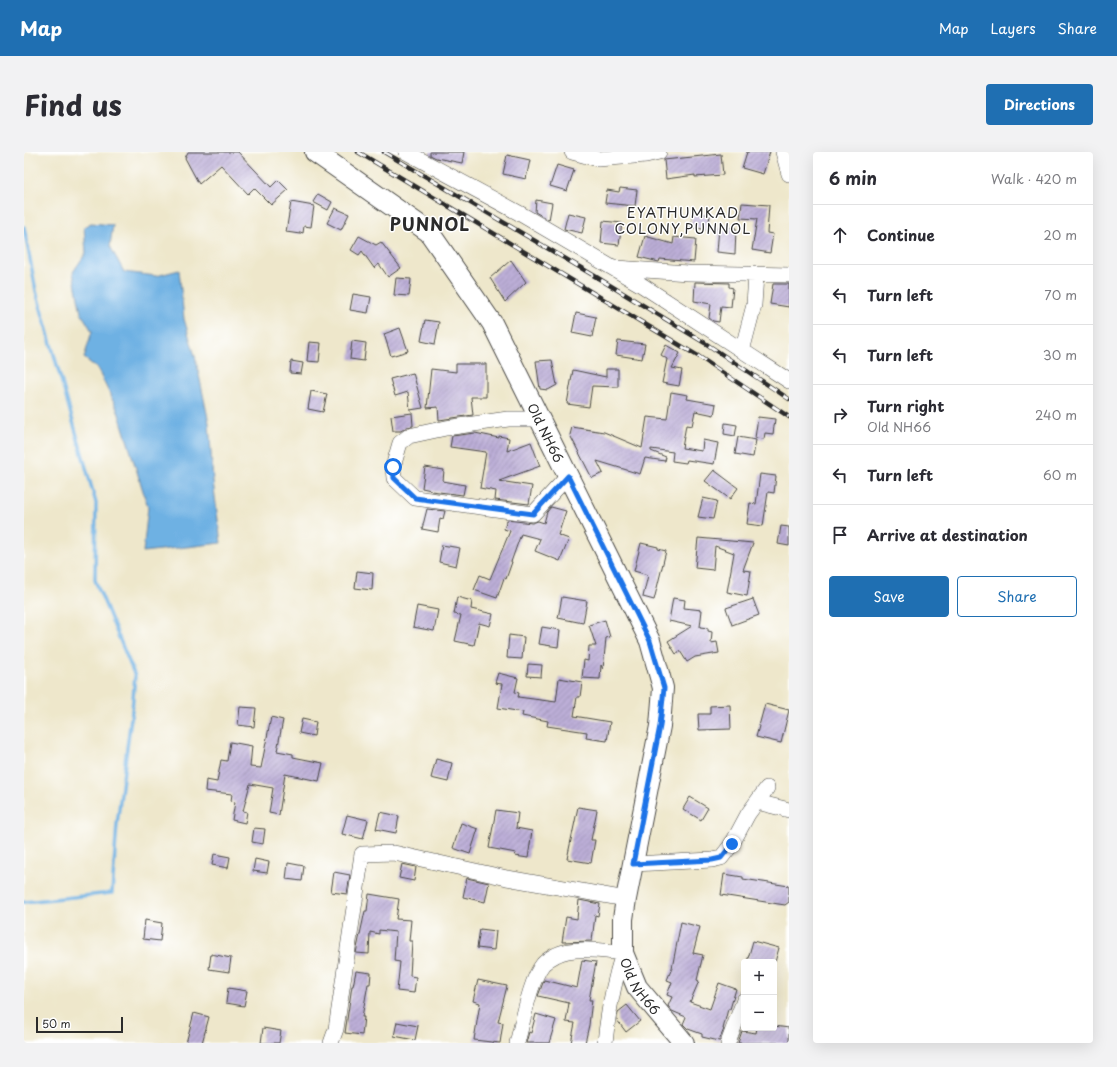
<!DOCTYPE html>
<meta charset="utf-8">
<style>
:root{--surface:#fff;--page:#f2f2f3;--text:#2b2b33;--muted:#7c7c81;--line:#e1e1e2;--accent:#1f6fb2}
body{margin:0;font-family:"Playpen Sans",sans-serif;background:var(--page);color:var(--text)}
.controls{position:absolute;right:12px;bottom:12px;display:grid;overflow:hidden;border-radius:4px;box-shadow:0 4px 16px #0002}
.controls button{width:36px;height:36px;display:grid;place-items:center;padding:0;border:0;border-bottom:1px solid var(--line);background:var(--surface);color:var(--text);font:20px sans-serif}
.scale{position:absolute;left:12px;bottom:10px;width:87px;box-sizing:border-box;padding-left:4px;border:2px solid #2b2b2b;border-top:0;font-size:11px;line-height:14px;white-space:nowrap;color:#2b2b2b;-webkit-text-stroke:3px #fff;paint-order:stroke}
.stop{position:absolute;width:12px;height:12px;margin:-9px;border:3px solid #1a73e8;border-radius:50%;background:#fff}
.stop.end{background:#1a73e8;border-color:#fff;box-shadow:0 1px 4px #0008}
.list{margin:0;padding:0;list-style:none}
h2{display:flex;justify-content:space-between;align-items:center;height:52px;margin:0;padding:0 16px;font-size:17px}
h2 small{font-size:13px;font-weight:400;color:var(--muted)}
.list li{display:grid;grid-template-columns:26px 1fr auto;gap:12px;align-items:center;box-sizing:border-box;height:60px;padding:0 16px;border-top:1px solid var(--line)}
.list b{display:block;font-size:15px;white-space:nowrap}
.list p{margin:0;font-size:13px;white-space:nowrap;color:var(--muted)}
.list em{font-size:13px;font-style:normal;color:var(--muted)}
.actions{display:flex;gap:8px;padding:12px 16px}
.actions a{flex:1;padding:9px 0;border:1px solid var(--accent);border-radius:4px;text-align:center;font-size:14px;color:var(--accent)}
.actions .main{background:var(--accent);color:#fff}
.icon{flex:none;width:22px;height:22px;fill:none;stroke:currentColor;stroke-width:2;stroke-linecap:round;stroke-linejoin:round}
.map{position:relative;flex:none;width:765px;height:891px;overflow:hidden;border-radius:4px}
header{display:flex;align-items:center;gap:24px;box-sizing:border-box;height:56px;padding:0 20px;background:var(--accent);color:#fff}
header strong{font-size:19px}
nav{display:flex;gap:22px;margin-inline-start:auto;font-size:14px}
.intro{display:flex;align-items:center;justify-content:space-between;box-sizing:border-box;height:96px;padding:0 24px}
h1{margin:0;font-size:28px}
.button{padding:10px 18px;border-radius:4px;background:var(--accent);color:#fff;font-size:14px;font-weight:700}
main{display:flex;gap:24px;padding:0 24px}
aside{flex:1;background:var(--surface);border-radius:4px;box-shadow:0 4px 16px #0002}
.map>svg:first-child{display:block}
</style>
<header>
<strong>Map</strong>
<nav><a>Map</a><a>Layers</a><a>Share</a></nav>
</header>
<div class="intro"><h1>Find us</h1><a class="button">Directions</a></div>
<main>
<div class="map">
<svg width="765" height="891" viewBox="0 0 765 891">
<defs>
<pattern id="building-hatch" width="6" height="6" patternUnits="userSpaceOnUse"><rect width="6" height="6" fill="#bcaed7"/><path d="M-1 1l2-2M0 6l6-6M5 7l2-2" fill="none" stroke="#998eaf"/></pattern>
</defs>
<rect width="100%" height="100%" fill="#fff"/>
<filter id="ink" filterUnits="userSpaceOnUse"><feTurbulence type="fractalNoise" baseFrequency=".025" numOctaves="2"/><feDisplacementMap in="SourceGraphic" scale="8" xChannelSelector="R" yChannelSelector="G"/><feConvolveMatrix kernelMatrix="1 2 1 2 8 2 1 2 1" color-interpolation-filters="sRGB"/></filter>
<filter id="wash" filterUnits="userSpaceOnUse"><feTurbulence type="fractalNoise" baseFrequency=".012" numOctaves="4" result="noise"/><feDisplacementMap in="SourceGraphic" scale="16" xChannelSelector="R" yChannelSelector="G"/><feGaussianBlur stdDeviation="0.9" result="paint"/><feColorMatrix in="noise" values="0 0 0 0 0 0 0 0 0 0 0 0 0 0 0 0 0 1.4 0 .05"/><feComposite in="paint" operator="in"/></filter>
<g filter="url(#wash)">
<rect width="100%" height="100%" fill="#eee7cb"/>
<path fill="#6eb1e3" stroke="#4c6e87" d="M67,71L89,73L86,94L100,120L132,124L155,118L160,167L171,204L185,271L189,329L197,391L119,400L124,355L94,259L73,216L60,206L68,179L57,161L49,120L62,101L60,75Z"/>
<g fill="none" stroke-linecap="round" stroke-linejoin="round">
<path stroke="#6eb1e3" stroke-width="3.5" d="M0,75L12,139L72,351L71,428L111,524L108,558L93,672L88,741L0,750"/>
</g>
<g id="blocks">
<path fill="url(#building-hatch)" d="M164,0H214L247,35L254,28L264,38L247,53L230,36L224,42L197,13L175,32L161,6Z
M406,0H440L438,11L412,6L406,3Z
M723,0H746L739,22L718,16Z
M697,2L699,23L671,25V23L642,27L640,8Z
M483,3L506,8L502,27L479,22Z
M533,13L550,18L543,39L526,34Z
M596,36L613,38L611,54L581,51L583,38L595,40Z
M294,42L308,50L304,58L289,50Z
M512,48L528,51L525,68L511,60Z
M267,50L290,54L287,75L280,74L279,81L276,80V82L262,80Z
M718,51L745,53L743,81L749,82L746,101L728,98L733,67L716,66Z
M311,56L325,62L317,78L303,71Z
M669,60L686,63L684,78L666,75Z
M544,61L562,65L558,81L540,77Z
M579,69L598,71L595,93L577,91Z
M695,75L712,76L711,102L693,100Z
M335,84L352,93L357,90L377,116L364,125L355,112L350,116L338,99L335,103L327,98Z
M621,84L649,92L650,85L672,87L670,110L636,107L635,110L615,105Z
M487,108L502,130L481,150L466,126Z
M372,126L387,127L385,144L370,143Z
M671,130L705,131V135L709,136L707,155L697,154L695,170L689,169L685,166L687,152L670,149Z
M749,132H765V155L746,152Z
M329,142L347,145L344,161L326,158Z
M552,161L572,165L568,185L548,181Z
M401,168L415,170L411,192L397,189Z
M376,176L384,199L367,204L360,182Z
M328,189L342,191L340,209L326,207Z
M594,189L621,192L618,207L592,203Z
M285,190L297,191L295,210L283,209Z
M642,193L656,201L648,216L658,218L655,234L638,231L643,207L637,203Z
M528,208L533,233L524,238L516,237L512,209Z
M267,209L279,211L277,222L266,221Z
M432,212H462V245H447L449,263L415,268L414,255L403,256L407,217L432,220Z
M582,217H594V235L568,234L565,255L543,252L549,218L582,225Z
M389,221L399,256L386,258L384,240L371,244L366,227Z
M287,239L303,242L299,260L284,257Z
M647,240L664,243L663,247L692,252L690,263L671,259L668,274L662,273L658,296L678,299L679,288L694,291L690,312L663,308L662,311L648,309L649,300L627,297V299L642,305L641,309L621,306L616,322L573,309L579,321L568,326L546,283L548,275L580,280L618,296L623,265L643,267Z
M388,261L389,274L383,275L377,279H369L367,264Z
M734,265L751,267L749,282L741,281L740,287L731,286Z
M701,271L713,273L711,284L700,282Z
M451,281L475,286V284L485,286L483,299L507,290L516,314L475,329L508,334L505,352L471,348L472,339L456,336L462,300L426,295L428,284Z
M714,285L732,288L729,305L711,302Z
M401,315L420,318L419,329L441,333L439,343L407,339V338L398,336Z
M690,318L714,336L706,347L681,329Z
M736,322L752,324L750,341L744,340L739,374L723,372L726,351L732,352Z
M679,346L693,349L689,367L674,365Z
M527,355L542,359L534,383L545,387L536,409L511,399L516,387L497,382L487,410H488L482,427L480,426L473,446L450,438L456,423L466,427L486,379L480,377L483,368L508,371L514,369L520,371L523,360Z
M403,357L421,359L419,367L416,366L414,380L398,377Z
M757,374L765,375V394L754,392Z
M674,386L729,391L719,418L727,419L723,444L703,440L710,401L691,394L689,418L671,416Z
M617,391L634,395V397L642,399L630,448L619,445L624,423L610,419Z
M418,393L436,396L432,414L415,410Z
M333,419L349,421L348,438L331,436Z
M433,445L448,449L447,457L469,462L466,474L455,471L450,493L431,489L437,463L430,462Z
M538,445L563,449L559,471L534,466Z
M649,446L661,448L660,456L678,458L676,475L684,476V479L688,480L687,491L693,490L695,501L671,505L663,510L656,499L652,502L644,489L668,474L645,469Z
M729,447L735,463L708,473L702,456Z
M393,454L414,458L410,479L389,475Z
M581,468L586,485L582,486L579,517L577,513L576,527L558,526L560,508L564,509L565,494H572L565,473Z
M518,475L536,478L534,495L515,492Z
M485,483L500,485L498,507L483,506Z
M504,512L518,513L517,525L503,524Z
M474,521L494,526L491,540L495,541L494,545L532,550L535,526L558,530L556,545H553L550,564L586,570L583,589L562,586L563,580L523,574L524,569L498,564L499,560L474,556L478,532L471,531Z
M741,552L765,558L757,591L732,585Z
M706,553L707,577L675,578L674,562H686V554Z
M216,555L232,556L230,575L214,573Z
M247,565L259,568L253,599L269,602V605L299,611L295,629L261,622L255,663L245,661L249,636L226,632L219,659L223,660L221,671L208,668L211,650L207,649L208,642L181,639L182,628L193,630L197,608L203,609L206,590L228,594L226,615L237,616Z
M278,567L292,570L290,584L275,581Z
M412,607L428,611L424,630L407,626Z
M666,645L684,656L677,668L659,657Z
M554,655L573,658L567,688H571L567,711L543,707Z
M472,658L494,661L492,676L508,679L504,706L491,704L492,701L465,696Z
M356,660L375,664L372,681L352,677Z
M323,663L344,668L339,687L318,682Z
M437,671L454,677L446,702L429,696Z
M230,676L241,677L239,692L228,690Z
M190,702L206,705L204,716L188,713Z
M231,707L245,710L243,721L229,719Z
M264,711L280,714L278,729L262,727Z
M378,712L392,715L390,729L375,726Z
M310,720L326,723L323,742L307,740Z
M700,722L719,725V727L765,734V750L761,753L697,743Z
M443,726L465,731L461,750L439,745Z
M345,742L375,747L372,767L387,768L385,789H388L386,824L392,825L390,841L373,839L376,810L370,809L372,780L355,778V782L346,780L345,802L332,801L341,759H343Z
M555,748L576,752L574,764L571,763L568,789L538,790L542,765L553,767Z
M121,768L138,771L136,789L119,787Z
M657,770L676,775L669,801L679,803L673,828L675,829L666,850L686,857L695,831L712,837L706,857H704L699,877H700L695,889L678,885V882L664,877L659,872L662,865L648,859L644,854L648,845L643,843L648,830L643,828L648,816Z
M456,777L472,779L470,798L453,796Z
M729,789L755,796L751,810H723Z
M187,802L207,806L205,820L185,817Z
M558,808L572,810L565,848H568L565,873L561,891H547L551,871L542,870L545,851L514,844L520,828L553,836Z
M332,819L347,821L346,832H344L338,865H340L338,883L321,881L328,834H329Z
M454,828L483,834L474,870L479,871L476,891L450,888L456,851L449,849Z
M204,836L223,839L220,854L202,851Z
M603,853L616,869L602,880L593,868L594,860Z
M170,861L185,865L178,891H162Z
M512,862L532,868L525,891H502L505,880L507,881Z
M373,870L394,874L391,888L370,884Z
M750,874L765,876V891H714L718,879L732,881L733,876H750Z
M239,876L257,879L255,891H237Z"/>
</g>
</g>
<g filter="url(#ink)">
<use href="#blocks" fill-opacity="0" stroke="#484743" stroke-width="1"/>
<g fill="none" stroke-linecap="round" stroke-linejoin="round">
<defs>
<path id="minor" d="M382,0L495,61L616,132L765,229
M548,0L574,7L622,3L635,0
M759,0L765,22
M592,116L664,121L765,123
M718,199L730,153L732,123
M517,267H484L422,276L385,284L376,291L369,315L370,326L391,346L509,362L544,324
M733,650L765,658
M609,712L688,708L697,706L708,692L724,662L743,636
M307,891L312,877L338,702L370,701L483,726L602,747
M493,891C499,870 506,828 519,812C522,809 528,805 532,803C549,794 580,799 599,801C589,833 584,858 581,891
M704,891L720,848"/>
<g id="major">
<path id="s1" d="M291,0L405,80L468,171L626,489L639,536L636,574L602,747L599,767V801L613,835L660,891"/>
</g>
</defs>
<use href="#minor" stroke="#484743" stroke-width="16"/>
<use href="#major" stroke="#484743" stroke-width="22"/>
<use href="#minor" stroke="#fff" stroke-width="15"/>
<use href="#major" stroke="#fff" stroke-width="20"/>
<defs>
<path id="rail" d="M334,0L674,204L765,265
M360,0L569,123L681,191L765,247"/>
</defs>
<use href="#rail" stroke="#2b2b2b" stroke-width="4.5"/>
<use href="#rail" stroke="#fff" stroke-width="3" stroke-dasharray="9" stroke-linecap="butt"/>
</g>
</g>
<g fill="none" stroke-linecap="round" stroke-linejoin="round" filter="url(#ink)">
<path stroke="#1a73e8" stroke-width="5" d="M369,315L370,326L391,346L509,362L544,324L626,489L640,536L636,574L609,712L688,708L697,706L708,692"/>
</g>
<g text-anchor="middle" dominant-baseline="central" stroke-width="3" stroke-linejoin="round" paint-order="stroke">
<g font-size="13" fill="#2b2b2b" stroke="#fff">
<text stroke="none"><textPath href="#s1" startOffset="372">Old NH66</textPath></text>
<text stroke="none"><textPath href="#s1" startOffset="960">Old NH66</textPath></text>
</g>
<g font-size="14" letter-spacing="1" fill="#2b2b2b" stroke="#fff">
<text x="659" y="60">EYATHUMKAD<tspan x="659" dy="16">COLONY,PUNNOL</tspan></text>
</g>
<g font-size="17" font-weight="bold" letter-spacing="1" fill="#2b2b2b" stroke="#fff">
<text x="406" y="72">PUNNOL</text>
</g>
</g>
</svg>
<div class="controls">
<button>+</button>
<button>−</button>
</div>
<div class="scale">50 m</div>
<div class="stop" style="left:369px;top:315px"></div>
<div class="stop end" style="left:708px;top:692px"></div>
</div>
<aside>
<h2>6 min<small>Walk · 420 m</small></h2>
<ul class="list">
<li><svg class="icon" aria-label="ahead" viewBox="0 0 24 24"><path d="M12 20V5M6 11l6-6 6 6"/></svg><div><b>Continue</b></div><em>20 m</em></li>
<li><svg class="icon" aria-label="left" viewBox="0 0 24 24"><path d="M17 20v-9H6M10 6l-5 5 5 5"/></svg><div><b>Turn left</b></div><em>70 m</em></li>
<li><svg class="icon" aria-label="left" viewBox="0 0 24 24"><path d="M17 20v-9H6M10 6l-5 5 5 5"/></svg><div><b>Turn left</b></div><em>30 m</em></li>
<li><svg class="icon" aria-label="right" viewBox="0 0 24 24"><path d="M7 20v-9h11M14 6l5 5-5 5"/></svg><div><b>Turn right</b><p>Old NH66</p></div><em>240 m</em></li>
<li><svg class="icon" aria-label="left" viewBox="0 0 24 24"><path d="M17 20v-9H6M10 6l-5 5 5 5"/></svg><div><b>Turn left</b></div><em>60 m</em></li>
<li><svg class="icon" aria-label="arrive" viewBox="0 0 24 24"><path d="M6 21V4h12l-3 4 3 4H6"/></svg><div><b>Arrive at destination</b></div></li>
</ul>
<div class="actions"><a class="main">Save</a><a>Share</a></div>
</aside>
</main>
